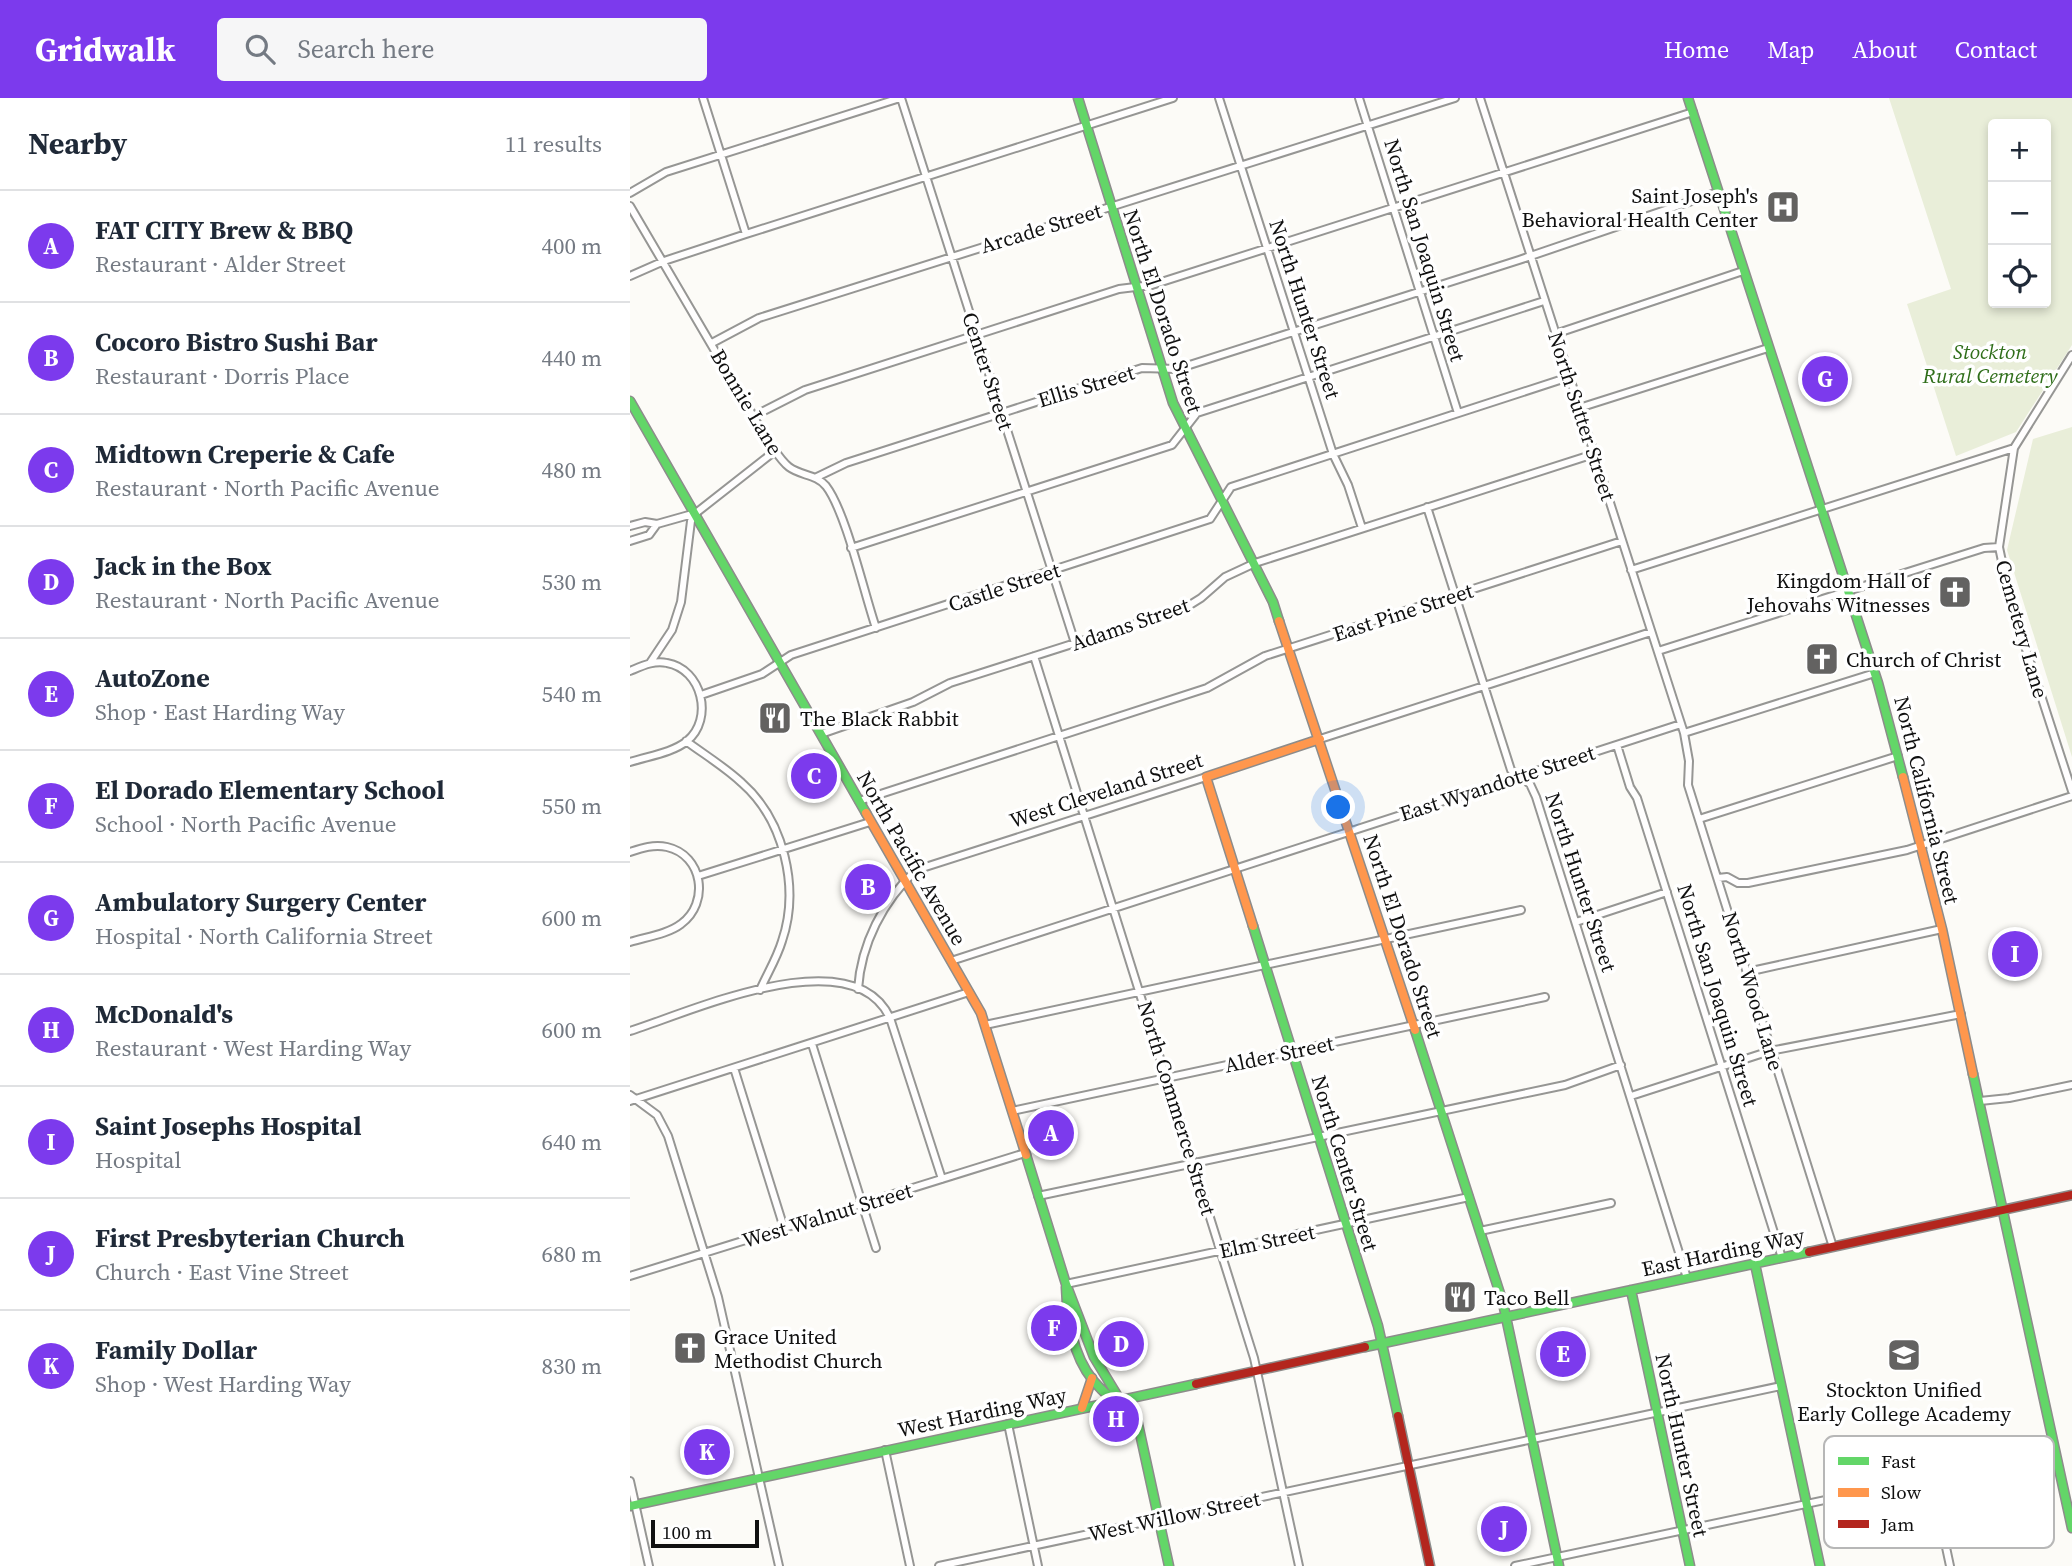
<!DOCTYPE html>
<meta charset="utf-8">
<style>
:root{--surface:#fff;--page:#f6f6f7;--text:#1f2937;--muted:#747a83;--line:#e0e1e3;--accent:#7c3aed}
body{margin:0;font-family:"Source Serif 4",serif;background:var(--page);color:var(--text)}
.controls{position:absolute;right:21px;top:21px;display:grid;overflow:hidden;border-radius:7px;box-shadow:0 4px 10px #0003}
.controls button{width:63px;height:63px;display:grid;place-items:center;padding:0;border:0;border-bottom:2px solid var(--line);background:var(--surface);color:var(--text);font:35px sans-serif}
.scale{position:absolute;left:21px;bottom:18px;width:108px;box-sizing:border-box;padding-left:7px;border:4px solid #101010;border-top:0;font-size:19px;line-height:24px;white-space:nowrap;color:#101010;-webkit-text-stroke:5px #fff;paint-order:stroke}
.you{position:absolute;left:709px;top:710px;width:24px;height:24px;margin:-18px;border:5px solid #fff;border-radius:50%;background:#1a73e8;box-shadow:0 0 0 10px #1a73e833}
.badge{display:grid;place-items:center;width:46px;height:46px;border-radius:50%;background:var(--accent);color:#fff;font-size:23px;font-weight:700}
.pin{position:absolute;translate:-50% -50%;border:4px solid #fff;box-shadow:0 2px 7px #0006}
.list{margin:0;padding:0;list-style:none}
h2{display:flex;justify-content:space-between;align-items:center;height:91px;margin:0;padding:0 28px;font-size:30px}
h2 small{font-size:23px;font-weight:400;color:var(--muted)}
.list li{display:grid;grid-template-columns:46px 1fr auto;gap:21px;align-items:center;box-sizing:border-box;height:112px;padding:0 28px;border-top:2px solid var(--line)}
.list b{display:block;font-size:26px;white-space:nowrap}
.list p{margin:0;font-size:23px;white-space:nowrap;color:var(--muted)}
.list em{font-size:23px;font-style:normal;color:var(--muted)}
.icon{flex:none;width:38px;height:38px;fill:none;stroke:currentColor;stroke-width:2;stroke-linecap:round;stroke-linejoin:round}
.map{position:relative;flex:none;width:1442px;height:1468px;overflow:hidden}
header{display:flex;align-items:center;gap:42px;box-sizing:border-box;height:98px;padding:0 35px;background:var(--accent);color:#fff}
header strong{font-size:33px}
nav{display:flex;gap:38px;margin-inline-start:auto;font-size:24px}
.search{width:490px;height:63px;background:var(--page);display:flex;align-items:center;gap:18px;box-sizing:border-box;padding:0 24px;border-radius:7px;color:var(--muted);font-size:26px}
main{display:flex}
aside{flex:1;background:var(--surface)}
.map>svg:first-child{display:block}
</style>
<header>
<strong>Gridwalk</strong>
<div class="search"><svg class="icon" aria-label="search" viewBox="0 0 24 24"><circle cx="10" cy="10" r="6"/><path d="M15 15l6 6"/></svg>Search here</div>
<nav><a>Home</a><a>Map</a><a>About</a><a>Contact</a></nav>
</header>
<main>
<aside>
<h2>Nearby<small>11 results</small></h2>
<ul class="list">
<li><span class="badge">A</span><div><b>FAT CITY Brew &amp; BBQ</b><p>Restaurant · Alder Street</p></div><em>400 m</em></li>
<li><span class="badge">B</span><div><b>Cocoro Bistro Sushi Bar</b><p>Restaurant · Dorris Place</p></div><em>440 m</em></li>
<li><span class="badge">C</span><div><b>Midtown Creperie &amp; Cafe</b><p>Restaurant · North Pacific Avenue</p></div><em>480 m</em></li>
<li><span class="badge">D</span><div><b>Jack in the Box</b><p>Restaurant · North Pacific Avenue</p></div><em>530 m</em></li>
<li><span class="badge">E</span><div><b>AutoZone</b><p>Shop · East Harding Way</p></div><em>540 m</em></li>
<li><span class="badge">F</span><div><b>El Dorado Elementary School</b><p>School · North Pacific Avenue</p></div><em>550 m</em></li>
<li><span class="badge">G</span><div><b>Ambulatory Surgery Center</b><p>Hospital · North California Street</p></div><em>600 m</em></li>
<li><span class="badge">H</span><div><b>McDonald's</b><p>Restaurant · West Harding Way</p></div><em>600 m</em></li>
<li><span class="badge">I</span><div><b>Saint Josephs Hospital</b><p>Hospital</p></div><em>640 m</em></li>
<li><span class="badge">J</span><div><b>First Presbyterian Church</b><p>Church · East Vine Street</p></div><em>680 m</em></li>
<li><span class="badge">K</span><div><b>Family Dollar</b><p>Shop · West Harding Way</p></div><em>830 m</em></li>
</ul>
</aside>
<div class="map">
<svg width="1442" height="1468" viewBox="0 0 1442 1468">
<rect width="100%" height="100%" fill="#fcfbf7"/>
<path fill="#e9eed9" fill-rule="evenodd" d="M1259,0H1442V247L1386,334L1326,358L1277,206L1321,191ZM1416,26V205H1363V26Z
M1442,329V659L1377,452L1403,341Z"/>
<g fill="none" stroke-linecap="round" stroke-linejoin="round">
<defs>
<path id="street" d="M73,0L116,136
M271,0L445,545
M589,0L703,356L718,387L732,430
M729,0L828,315
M850,0L1054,635L1059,663L1058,687L1203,1149
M0,95L36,74L270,0
M0,108L136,340C143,349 150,362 159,369C171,378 186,376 196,388C216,414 234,495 246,530
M0,178L34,163L116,136L543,0
M925,236L1113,173
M82,245L129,220L825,0
M1442,257L1384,350L1369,449L1380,502L1442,693
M949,310L1138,250
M124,318L175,292L489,191L522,187L1063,14
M187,379L216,365L512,270L547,271L889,162L1088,94
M797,409L881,672L900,686L906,699L1057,1180
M27,426L66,415L145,353
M0,428L15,424L27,426L19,437L0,443
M221,450L542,347L567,315L914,203
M1001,472L1384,350
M1028,553L1354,450L1369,449
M404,558L624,1260L669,1468
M20,565L42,532L51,504L61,423L66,415
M0,573C12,568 24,562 37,565C72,571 84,621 57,643C42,655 18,658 0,664
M71,597L132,576L161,557L580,421L601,389L939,279
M1054,635L1245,575
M191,636L283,604L320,585L555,510L571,500L595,479L625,465L964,356
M690,641L1021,534
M56,643C75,657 95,669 112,685C154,722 170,790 152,843C147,860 137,876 130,892
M987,647L1000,689L1007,700L1152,1160
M229,703L577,590L635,558L992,443
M1069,721L1268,658
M0,754C12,750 24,746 37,749C73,757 80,805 51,826C38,836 16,839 0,844
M68,778L240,724
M1088,780L1097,779L1108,785H1118L1277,752L1442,698
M946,824L1037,794
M321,863L1051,626
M1117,874L1312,831
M228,891C231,846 253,803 286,772L576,679
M355,927L891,812
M0,933C60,914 223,839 260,920L312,1081
M182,946L246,1150
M104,970L154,1130
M0,997L27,1017L38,1038L88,1199L149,1468
M1001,998L1140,953L1331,916
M0,1003L339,894
M1350,1003L1379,1000L1442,987
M382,1013L915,899
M408,1098L935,987L991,967
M850,1133L981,1105
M0,1178L395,1055
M436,1186L839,1099
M378,1326L408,1468
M255,1352L280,1468
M1301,1379L1320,1468
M0,1383L19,1468
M309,1468L1151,1288
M885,1468L1425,1353"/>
<path id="fast" d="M448,0L543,305L643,504L649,523
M1058,0L1248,585L1273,679
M0,303L236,715
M623,828L748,1228L768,1318
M785,932L873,1205L929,1468
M1343,976L1442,1430
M396,1057L436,1186L464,1259L490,1302
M1125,1166L1190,1468
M436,1189C437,1224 444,1266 471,1291C481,1302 496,1305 506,1317L539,1468
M1001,1192L1060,1468
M735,1249L1179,1154
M0,1408L566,1286"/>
<path id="slow" d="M649,523L785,932
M1273,679L1312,831L1343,976
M236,715L351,915L396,1057
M623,828L576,679L690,641
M452,1310L462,1280"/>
<path id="jam" d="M1179,1154L1442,1097
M566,1286L735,1249
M768,1318L800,1468"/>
</defs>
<use href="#street" stroke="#969694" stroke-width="10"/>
<use href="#fast" stroke="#8d8c8b" stroke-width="11"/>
<use href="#slow" stroke="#8d8c8b" stroke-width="11"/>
<use href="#jam" stroke="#8d8c8b" stroke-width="11"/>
<use href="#street" stroke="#fffefe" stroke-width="6"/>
<use href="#fast" stroke="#63d668" stroke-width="8"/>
<use href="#slow" stroke="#ff974d" stroke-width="8"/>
<use href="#jam" stroke="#b3261e" stroke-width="8"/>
</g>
<defs>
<symbol id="hospital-square" viewBox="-11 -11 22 22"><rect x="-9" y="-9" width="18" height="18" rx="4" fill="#636261" stroke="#fff"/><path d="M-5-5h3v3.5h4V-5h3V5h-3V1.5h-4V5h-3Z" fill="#fff"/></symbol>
<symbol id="church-square" viewBox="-11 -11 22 22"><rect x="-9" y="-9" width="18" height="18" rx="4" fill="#636261" stroke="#fff"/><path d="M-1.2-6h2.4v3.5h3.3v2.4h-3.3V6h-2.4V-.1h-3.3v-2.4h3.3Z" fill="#fff"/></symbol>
<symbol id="restaurant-square" viewBox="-11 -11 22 22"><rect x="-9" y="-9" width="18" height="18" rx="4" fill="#636261" stroke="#fff"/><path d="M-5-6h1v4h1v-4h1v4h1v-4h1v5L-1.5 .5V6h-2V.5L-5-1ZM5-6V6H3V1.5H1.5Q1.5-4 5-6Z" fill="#fff"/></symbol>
<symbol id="school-square" viewBox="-11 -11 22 22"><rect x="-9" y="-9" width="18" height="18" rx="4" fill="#636261" stroke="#fff"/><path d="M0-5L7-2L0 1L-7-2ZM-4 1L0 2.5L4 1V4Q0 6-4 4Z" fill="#fff"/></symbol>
</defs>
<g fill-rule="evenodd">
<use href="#hospital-square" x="1134" y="90" width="38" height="38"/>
<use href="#church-square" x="1306" y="475" width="38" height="38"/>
<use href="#church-square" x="1173" y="542" width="38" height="38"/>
<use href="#restaurant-square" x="126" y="601" width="38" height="38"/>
<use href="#restaurant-square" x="811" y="1180" width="38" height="38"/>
<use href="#church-square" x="41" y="1231" width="38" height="38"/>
<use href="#school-square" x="1255" y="1238" width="38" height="38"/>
</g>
<g text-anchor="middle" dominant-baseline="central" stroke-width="7" stroke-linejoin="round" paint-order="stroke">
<g font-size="21" fill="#101010" stroke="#fff" text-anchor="start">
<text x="1128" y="97" text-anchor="end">Saint Joseph's<tspan x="1128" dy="24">Behavioral Health Center</tspan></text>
<text x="1300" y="482" text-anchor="end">Kingdom Hall of<tspan x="1300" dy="24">Jehovahs Witnesses</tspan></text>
<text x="1216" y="561">Church of Christ</text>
<text x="170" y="620">The Black Rabbit</text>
<text x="854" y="1199">Taco Bell</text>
<text x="84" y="1238">Grace United<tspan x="84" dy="24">Methodist Church</tspan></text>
<text x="1274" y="1291" text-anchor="middle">Stockton Unified<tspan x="1274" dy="24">Early College Academy</tspan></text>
</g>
<g font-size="21" fill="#101010" stroke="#fff">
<text transform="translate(411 130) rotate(-17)">Arcade Street</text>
<text transform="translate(795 152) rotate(73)">North San Joaquin Street</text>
<text transform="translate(675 211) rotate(72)">North Hunter Street</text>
<text transform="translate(533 213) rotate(72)">North El Dorado Street</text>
<text transform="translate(358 273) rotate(72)">Center Street</text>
<text transform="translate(456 288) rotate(-17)">Ellis Street</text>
<text transform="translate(117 304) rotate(59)">Bonnie Lane</text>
<text transform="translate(952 318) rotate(72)">North Sutter Street</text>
<text transform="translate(374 489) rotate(-18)">Castle Street</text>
<text transform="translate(773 514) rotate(-18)">East Pine Street</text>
<text transform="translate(500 526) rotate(-19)">Adams Street</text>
<text transform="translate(1392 531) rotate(74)">Cemetery Lane</text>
<text transform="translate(867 685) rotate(-18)">East Wyandotte Street</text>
<text transform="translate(476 692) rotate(-18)">West Cleveland Street</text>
<text transform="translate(1297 702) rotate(76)">North California Street</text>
<text transform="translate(282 760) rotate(60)">North Pacific Avenue</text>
<text transform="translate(951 784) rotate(72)">North Hunter Street</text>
<text transform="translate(773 838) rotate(72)">North El Dorado Street</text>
<text transform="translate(1123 893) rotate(73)">North Wood Lane</text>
<text transform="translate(1088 897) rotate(73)">North San Joaquin Street</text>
<text transform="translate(649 956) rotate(-12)">Alder Street</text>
<text transform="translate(547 1010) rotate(73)">North Commerce Street</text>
<text transform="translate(715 1065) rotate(73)">North Center Street</text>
<text transform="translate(197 1117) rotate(-17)">West Walnut Street</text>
<text transform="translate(637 1143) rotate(-12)">Elm Street</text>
<text transform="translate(1093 1154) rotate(-12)">East Harding Way</text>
<text transform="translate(352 1314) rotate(-12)">West Harding Way</text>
<text transform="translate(1052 1347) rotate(78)">North Hunter Street</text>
<text transform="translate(544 1418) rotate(-12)">West Willow Street</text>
</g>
<g font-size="21" font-style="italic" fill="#2f6e1a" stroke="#fff">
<text x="1360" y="253">Stockton<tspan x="1360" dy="24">Rural Cemetery</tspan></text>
</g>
</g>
<rect x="1194" y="1338" width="230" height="112" rx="10" fill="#fff" stroke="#b7b7b7" stroke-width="2"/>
<rect x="1208" y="1359" width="31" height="8" fill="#63d668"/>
<rect x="1208" y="1390" width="31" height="9" fill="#ff974d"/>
<rect x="1208" y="1422" width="31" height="8" fill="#b3261e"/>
<g font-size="19" fill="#101010">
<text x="1251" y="1370">Fast</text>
<text x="1251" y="1401">Slow</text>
<text x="1251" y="1433">Jam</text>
</g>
</svg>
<div class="controls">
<button>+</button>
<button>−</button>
<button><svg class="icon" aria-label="locate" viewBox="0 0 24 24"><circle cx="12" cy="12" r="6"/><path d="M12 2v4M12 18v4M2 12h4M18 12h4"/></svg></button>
</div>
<div class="scale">100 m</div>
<div class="you"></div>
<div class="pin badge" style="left:421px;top:1035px">A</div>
<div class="pin badge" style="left:238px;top:789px">B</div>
<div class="pin badge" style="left:184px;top:678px">C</div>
<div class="pin badge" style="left:491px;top:1246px">D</div>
<div class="pin badge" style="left:933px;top:1256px">E</div>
<div class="pin badge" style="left:424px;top:1230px">F</div>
<div class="pin badge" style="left:1195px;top:281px">G</div>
<div class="pin badge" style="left:486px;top:1321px">H</div>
<div class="pin badge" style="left:1385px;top:856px">I</div>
<div class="pin badge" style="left:874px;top:1431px">J</div>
<div class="pin badge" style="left:77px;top:1354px">K</div>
</div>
</main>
